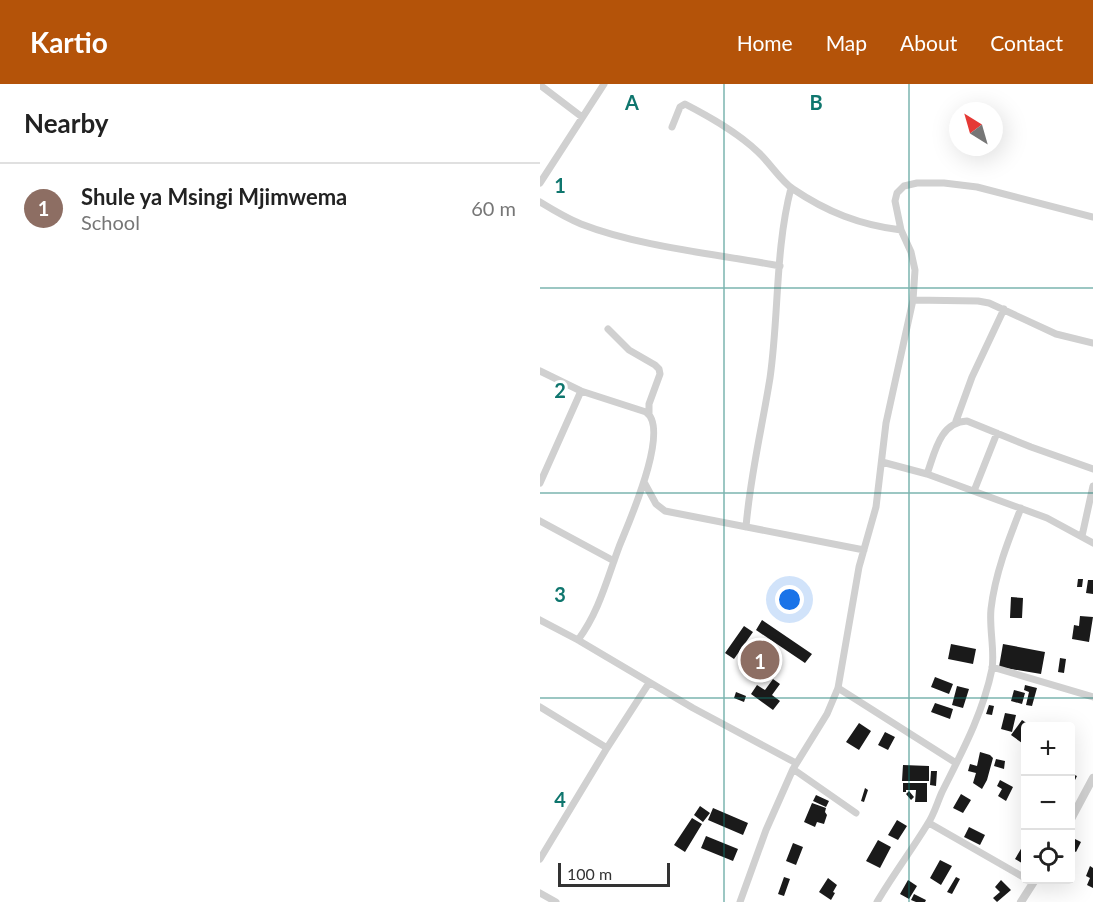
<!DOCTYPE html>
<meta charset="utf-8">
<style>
:root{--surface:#fff;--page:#f2f2f2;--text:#222;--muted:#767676;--line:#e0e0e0;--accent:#b45309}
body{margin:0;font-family:Lato,sans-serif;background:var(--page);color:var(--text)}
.controls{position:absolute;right:18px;bottom:18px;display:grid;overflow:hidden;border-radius:6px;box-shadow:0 6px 24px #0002}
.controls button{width:54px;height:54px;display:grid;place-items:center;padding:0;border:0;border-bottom:2px solid var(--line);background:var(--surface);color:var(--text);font:30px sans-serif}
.compass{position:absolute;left:409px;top:18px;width:54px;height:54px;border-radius:50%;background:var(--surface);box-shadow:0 6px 24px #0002;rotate:323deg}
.scale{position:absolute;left:18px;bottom:15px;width:112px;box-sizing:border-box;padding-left:6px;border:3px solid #333;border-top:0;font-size:16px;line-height:21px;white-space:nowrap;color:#333;-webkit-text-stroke:4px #fff;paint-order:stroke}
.you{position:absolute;left:250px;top:516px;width:21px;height:21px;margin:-15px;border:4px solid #fff;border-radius:50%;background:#1a73e8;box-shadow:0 0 0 9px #1a73e833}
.badge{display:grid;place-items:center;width:39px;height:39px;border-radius:50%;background:var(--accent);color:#fff;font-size:20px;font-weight:700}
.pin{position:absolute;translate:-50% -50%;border:3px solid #fff;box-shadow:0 2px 6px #0006}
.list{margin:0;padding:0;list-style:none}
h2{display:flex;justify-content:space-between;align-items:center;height:78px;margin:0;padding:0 24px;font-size:26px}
h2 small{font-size:20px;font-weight:400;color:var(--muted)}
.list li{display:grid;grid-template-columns:39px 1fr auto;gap:18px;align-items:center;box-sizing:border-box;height:90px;padding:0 24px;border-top:2px solid var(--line)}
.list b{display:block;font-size:22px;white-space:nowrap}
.list p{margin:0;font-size:20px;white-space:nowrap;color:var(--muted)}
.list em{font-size:20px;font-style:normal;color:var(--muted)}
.icon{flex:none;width:33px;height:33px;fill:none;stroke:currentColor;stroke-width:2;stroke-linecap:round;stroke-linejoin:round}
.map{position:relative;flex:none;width:553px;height:818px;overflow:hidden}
header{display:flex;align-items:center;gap:36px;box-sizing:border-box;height:84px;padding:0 30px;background:var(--accent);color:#fff}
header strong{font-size:28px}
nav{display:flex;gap:33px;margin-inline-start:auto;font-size:21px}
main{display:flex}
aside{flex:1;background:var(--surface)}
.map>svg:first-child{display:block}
</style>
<header>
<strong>Kartio</strong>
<nav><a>Home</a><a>Map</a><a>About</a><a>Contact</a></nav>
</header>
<main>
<aside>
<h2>Nearby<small></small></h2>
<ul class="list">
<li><span class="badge" style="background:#8d6e63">1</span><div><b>Shule ya Msingi Mjimwema</b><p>School</p></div><em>60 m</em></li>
</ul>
</aside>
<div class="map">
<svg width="553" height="818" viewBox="0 0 553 818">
<rect width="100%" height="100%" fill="#fff"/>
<path fill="#1a1a1a" d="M538,495H543L542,503H537Z
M548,496H553V510L546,509Z
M471,513L483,514L482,534H470Z
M540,532L553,533L549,558L532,555L534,541L539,542Z
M222,536L272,570L265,579L216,546Z
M204,542L213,548L194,575L185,569Z
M411,560L436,565L433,580L408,575Z
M463,560L505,568L501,590L459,583Z
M520,574L526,575L524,589L518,588Z
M395,593L413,600L409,610L391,603Z
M233,595L240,600L232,611L240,617L233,626L211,610L217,601L225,606Z
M485,601L497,604L492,622L486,621L489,608L484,606Z
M417,602L429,605L423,624L412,621Z
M474,606L485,609L482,620L471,617Z
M196,608L206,612L204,618L194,614Z
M395,619L413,625L410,635L391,628Z
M449,621L454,622L452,631L446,630Z
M465,629L476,631L472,648L461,645Z
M482,636L491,642H485V655L482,659L471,651Z
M319,639L331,647L319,666L306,658Z
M345,648L355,653L348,666L338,661Z
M440,668L450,671L453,674L447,696L442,705L433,699L436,689L428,687L430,680L437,682Z
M456,675L465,677L464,685L454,682Z
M363,681L389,682V697H362Z
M391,687H397L396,702L390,701Z
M530,689L537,692L530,706Z
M460,696L473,703L466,717L458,712L462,705L457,702Z
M363,699H387V718H375L376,706H366V708H363Z
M325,704L328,706L324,718L321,717Z
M369,707L374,713L371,716L366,710Z
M421,710L431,716L423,729L413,724Z
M276,711L289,717L286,723L273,717Z
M272,719L286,724L285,728L287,731L284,740L277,738L275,743L264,738Z
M160,722L170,729L163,738L154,731Z
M173,724L208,739L203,751L168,736Z
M152,734L162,740L145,768L134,761Z
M357,736L367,742L358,756L348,751Z
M429,743L445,751L440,761L424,753Z
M166,752L198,765L193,777L161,764Z
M533,754L541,758L536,768L530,765Z
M338,756L351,763L340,784L326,777Z
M485,758V781L475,775Z
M253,759L263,763L256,781L246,777Z
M400,776L412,782L401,801L390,794Z
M550,782L553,784V804L547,801L550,794L546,792Z
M244,793L250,795L244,812L238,810Z
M416,793L420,795L412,810L407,808Z
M288,794L297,801L293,808L295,809L291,816L279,808Z
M368,796L377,802L369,815L360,810Z
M461,796L471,806L457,818L453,814L460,808L455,803Z
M374,810L386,816L385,818H376L371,816Z"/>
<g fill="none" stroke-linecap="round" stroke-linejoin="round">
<path stroke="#d0d0d0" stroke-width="7" d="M0,1L42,33
M132,43L140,23L145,20C170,33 197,48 218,68C230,79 241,97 253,105C287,128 320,141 361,146
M0,99L64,0
M0,118C13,126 26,134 41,140C100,163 177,170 240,182
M373,216L438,217L449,219L516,250L553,259
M68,245L89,266L115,281L119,285L120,290L109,320V330
M0,287L41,307L106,328C131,345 88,440 79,463C67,495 59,528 38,556
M416,337L432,293L464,225
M342,378L387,390L507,434L553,459
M387,390C395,368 400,338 427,337L491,363L553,385
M104,398L116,420L125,427L324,466
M0,399L41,307
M434,407L457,349
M0,437L74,477
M206,443C210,393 222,344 230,294C239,231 235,166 251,104
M542,452L553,402
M0,536L38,556L153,624L256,679
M452,583L553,613
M298,604L416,679
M0,623L67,664
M253,685L316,729
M389,739L485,794
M0,775L67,664L109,599
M0,809L16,818
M200,818L226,746L253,685L287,630L298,604L319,483L336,423L346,339L373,216L375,186L371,168L361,146L355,117L357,109L364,102L377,99H404L437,103L553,133
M337,818C353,791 371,767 387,741C394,731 397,719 402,708C422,668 443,629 452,585C455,566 449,545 451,525C455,490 468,457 481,424"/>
<path stroke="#d0d0d0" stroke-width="8" d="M530,737L553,694
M481,818L495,796"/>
</g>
<path fill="none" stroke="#0f766e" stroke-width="1.5" stroke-opacity="0.55" d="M184,0V818M369,0V818M0,204H553M0,409H553M0,614H553"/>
<g font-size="20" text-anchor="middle" font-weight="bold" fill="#0f766e" stroke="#fff" stroke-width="6" stroke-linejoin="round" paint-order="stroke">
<text x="92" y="26">A</text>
<text x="276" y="26">B</text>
<text x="20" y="109">1</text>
<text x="20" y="314">2</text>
<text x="20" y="518">3</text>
<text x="20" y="723">4</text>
</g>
</svg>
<div class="controls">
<button>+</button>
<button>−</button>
<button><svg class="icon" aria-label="locate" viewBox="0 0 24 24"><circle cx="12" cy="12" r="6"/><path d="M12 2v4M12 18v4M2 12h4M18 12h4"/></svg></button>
</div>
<svg class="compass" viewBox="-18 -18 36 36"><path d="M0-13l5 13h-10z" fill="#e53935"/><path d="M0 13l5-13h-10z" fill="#767676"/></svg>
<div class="scale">100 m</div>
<div class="you"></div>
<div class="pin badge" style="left:220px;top:576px;background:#8d6e63">1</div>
</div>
</main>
